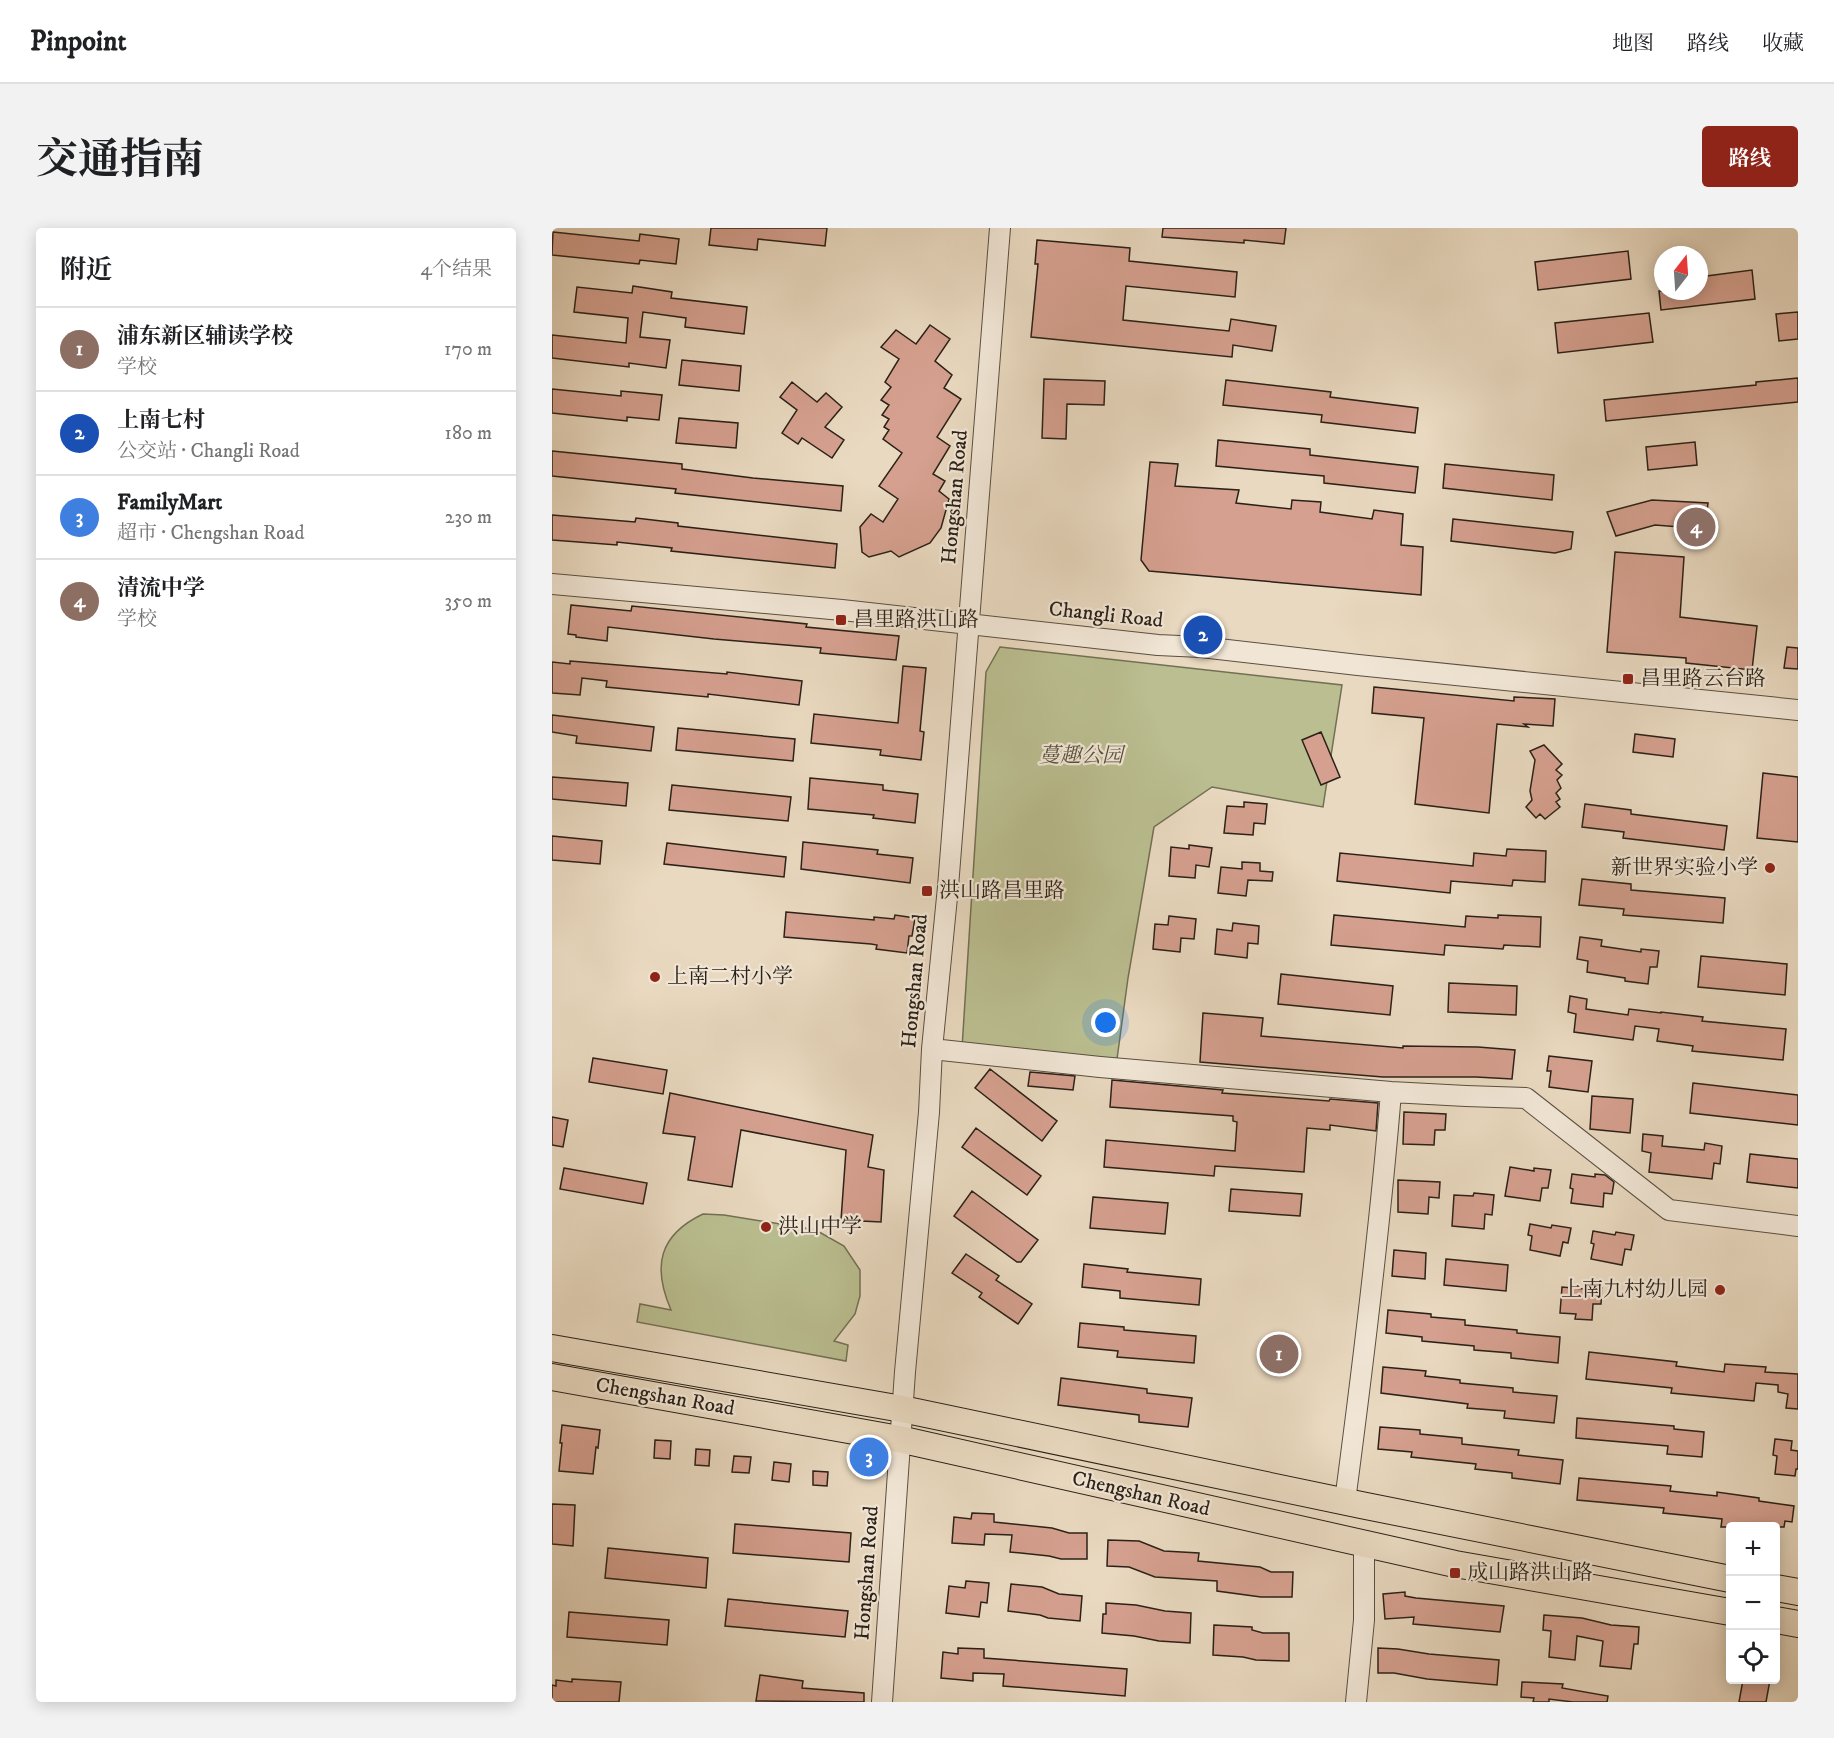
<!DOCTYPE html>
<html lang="zh">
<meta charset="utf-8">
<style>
:root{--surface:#fff;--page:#f2f2f2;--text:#202124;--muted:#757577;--line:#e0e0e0;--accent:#8f2418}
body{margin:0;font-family:"IM FELL DW Pica","Noto Serif SC",serif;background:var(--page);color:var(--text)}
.controls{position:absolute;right:18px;bottom:18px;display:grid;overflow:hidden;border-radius:6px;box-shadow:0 3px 15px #0003}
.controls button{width:54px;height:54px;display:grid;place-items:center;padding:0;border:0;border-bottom:2px solid var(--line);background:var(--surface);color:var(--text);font:30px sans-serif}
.compass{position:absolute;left:1102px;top:18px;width:54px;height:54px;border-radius:50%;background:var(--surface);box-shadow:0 3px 15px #0003;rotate:17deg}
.you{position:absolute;left:554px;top:795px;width:21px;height:21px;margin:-15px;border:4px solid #fff;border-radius:50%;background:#1a73e8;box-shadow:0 0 0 9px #1a73e833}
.badge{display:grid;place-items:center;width:39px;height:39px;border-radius:50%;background:var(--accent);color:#fff;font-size:20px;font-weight:700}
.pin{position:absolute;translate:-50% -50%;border:3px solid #fff;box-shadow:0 2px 6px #0006}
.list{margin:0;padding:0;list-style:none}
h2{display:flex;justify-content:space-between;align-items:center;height:78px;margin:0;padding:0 24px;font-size:26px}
h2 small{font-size:20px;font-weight:400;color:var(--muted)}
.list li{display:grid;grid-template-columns:39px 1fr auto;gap:18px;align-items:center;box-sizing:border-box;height:84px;padding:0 24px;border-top:2px solid var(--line)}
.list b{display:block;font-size:22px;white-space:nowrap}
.list p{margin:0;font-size:20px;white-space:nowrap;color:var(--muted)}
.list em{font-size:20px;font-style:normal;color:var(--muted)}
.icon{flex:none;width:33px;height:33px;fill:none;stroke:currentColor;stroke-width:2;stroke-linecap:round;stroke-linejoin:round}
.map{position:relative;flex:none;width:1246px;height:1474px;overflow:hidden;border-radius:6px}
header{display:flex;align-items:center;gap:36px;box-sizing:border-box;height:84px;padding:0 30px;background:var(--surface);border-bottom:2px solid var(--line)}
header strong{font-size:28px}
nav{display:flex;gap:33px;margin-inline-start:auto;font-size:21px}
.intro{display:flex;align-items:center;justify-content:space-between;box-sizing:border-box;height:144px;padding:0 36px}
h1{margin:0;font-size:42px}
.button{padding:15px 27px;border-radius:6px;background:var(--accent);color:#fff;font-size:21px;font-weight:700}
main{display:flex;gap:36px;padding:0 36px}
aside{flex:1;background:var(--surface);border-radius:6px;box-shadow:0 3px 15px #0003}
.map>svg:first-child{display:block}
</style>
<header>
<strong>Pinpoint</strong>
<nav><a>地图</a><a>路线</a><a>收藏</a></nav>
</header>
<div class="intro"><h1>交通指南</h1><a class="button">路线</a></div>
<main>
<aside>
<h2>附近<small>4个结果</small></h2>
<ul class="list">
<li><span class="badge" style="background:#8d6e63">1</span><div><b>浦东新区辅读学校</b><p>学校</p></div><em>170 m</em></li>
<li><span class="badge" style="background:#1a4fb4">2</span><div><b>上南七村</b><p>公交站 · Changli Road</p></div><em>180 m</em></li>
<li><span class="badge" style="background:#3f7fe0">3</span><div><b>FamilyMart</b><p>超市 · Chengshan Road</p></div><em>230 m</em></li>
<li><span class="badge" style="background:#8d6e63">4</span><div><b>清流中学</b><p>学校</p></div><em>350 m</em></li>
</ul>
</aside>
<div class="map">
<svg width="1246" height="1474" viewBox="0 0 1246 1474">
<rect width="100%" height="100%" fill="#e9d9c0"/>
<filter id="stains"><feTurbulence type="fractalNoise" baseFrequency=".00333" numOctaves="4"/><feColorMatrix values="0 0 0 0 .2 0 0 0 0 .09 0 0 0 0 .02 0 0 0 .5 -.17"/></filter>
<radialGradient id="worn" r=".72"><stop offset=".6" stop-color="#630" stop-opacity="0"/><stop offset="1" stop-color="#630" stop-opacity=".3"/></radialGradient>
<path fill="#babe90" stroke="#727054" stroke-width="1.5" d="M448,419L790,457L771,579L660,559L602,599L576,750L565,831L410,820L434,444Z
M151,986L172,987L253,1000L269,1005L292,1018L308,1042V1068L303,1086L282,1113L296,1117L294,1133L85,1094L88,1076L119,1082C100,1038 107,1007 151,986Z"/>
<path fill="#d5a08f" stroke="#2a2118" stroke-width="1.5" d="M159,0H275L273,18L206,11L205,22L157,17Z
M611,0H734L732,16L692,12V15L610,9Z
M1,4L87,13L88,6L127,11L124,36L88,32L87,36L0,27Z
M485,12L578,20L577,33L685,44L683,69L574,58L571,92L677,103L679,91L724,98L720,123L681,117L680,129L479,109L486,36H483Z
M1076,23L1079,51L986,62L983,34Z
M1200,42L1203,71L1109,82L1107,63H1147V49Z
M81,58L120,64L119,70L195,79L192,106L133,99L134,90L91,84L88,109L118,112L114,140L77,135V139L0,130V107L74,115L76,90L22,84L25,59L80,65Z
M1246,84V111L1227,113L1224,86Z
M1097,85L1101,114L1006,125L1003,95Z
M378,97L398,111L383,133L400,147L392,160L409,171L385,209L398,218L381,246L393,253L387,263L397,271L389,300L378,315L347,329L339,323L317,329L310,324L308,299L319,286L331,294L346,271L327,258L350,225L331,211L337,202L332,199L337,191L330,187L337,177L329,172L339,159L333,154L347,131L329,119L344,102L364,116Z
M130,132L189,138L187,163L127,157Z
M1246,150V174L1054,193L1052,172L1204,157V154Z
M492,151L553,153L552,177L515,176L514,211L490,210Z
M674,152L779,164L778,169L866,180L863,205L769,194L770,187L671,177Z
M240,154L265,174L274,165L290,179L273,199L292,212L280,230L250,210L246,216L230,205L245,182L228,169Z
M0,161L69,168V163L110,167L107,192L75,189V193L0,185Z
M127,190L186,195L184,220L124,215Z
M666,212L758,221V227L866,239L863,265L772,255V248L664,238Z
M1143,214L1145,237L1096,242L1094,219Z
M0,223L130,236V241L201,250L291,258L289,283L123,265L124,261L0,248Z
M598,234L626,236L623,258L687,262L684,275L739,281L740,272L769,274L768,284L820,291L822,282L851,286L849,317L871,319L869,367L597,343L589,332Z
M893,236L1002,247L1000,272L891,260Z
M1100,272L1156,275L1153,301L1103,297L1064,308L1055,284Z
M0,287L83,294L84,290L126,295V298L285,316L283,340L119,323L120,320L65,314V317L0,312Z
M901,291L1021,304L1019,321L1003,325L899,313Z
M1063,324L1132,329L1128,389L1205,398L1200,442L1134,435V430L1055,424Z
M19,377L79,383L80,378L255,396L254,399L347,408L344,432L268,425L269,420L162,411L56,399L55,413L24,409V407L16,406Z
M1235,419L1246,420V441L1232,440Z
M18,433L175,446V444L250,453L247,477L156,466V469L54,459L55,453L30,450L28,467L0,465V434L18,436Z
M351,438L374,440L368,503L372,504L369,532L328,527L329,522L259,515L262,486L346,495Z
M822,459L962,473V469L1003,471L1001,498L972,496L976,499L945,496L937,585L863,576L872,490L820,485Z
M0,487L102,499L99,523L24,515L25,508L0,504Z
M126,500L243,511L241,533L124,522Z
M769,504L788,549L769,557L750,512Z
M1083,506L1123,511L1121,529L1081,524Z
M992,517L1010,536L1004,542L1010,547L1005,552L1009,560L1004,565L1008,571L1004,574L1008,579L993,591L988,586L984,590L974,579L980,572L978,563L983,532L978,523Z
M1211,545L1246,549V614L1205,610Z
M0,549L76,555L74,578L0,571Z
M258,550L331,557V562L366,566L363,595L321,590L322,587L256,581Z
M120,557L239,569L236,593L117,582Z
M692,574L715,576L713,596L702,595L701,607L672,605L675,578L692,579Z
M1033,576L1079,582V586L1175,598L1172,622L1071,610L1072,604L1030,599Z
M0,608L50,613L48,636L0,632Z
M251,614L326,622L325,626L361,630L358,655L249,641Z
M115,615L234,629L232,649L112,636Z
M637,617L660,620L657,639L644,637L643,650L617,648L619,619L637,621Z
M955,621L994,623L993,654L961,652L960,658L899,653L898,665L785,653L788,625L921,638L922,625L954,628Z
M690,634L708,635V643L721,644L720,653L696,652L694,668L666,665L669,639L690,641Z
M1030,651L1079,656V662L1173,670L1171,695L1071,687L1072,681L1027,677Z
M234,684L322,692V689L342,691L343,687L363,690L360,708H357L355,725L324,721L325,717L319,716L232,709Z
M782,687L913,699L914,688L946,690V687L989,689L988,719L952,717L951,721L893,717L892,727L779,717Z
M617,688L644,691L642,711L629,710L628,724L601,721L603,696L616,697Z
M681,695L707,698L706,716L696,715L695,730L663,726L665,701L680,703Z
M1028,709L1050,712L1049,718L1089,724V721L1107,723L1105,739H1098L1096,756L1073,753V750L1035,744L1036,733L1025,731Z
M1149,728L1235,736L1233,767L1146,759Z
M729,746L841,758L838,787L726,776Z
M897,755L965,758L964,787L896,784Z
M1018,768L1035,771L1034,781L1076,787L1077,781L1109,785V784L1151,789L1150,793L1234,801L1231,832L1140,823L1141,818L1105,813L1107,801L1083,798L1081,812L1022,804L1024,786L1016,784Z
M651,785L711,790L709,808L851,820V818L926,819L963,822L960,851L924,849H831L648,834Z
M997,828L1040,833L1036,864L997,859L999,843H995Z
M41,830L115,842L111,866L37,854Z
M438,841L505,893L490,913L423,860Z
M478,844L523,848L521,862L476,858Z
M560,852L671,862L670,865L777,873L778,871L826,875L824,903L778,897V902L755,900L752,944L663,938L662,948L552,939L554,912L683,923L685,894L681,893V888L558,879Z
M1141,855L1246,867V897L1138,885Z
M118,865L321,907L316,939L332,942L329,994L289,992L294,922L189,902L180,959L136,952L143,909L111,905Z
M1040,868L1081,871L1078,905L1038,901Z
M852,884L894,886L893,902H883L882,917L851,916Z
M0,889L16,892L11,919L0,917Z
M424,900L489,948L475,967L410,919Z
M1091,906L1111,908L1110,918L1152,922L1153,915L1170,918L1168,936L1162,935L1160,951L1097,944L1099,925L1090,923Z
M1198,926L1246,931V960L1195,954Z
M958,939L982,943V940L999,942L996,960H990L988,973L953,968Z
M12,940L95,955L91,976L8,961Z
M1020,946L1043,949V946L1053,947L1062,954L1060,966L1052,965L1051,979L1019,975L1021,961L1018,960Z
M846,952L888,954L887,970L877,969L876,986L846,984Z
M679,961L750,966L748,988L677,983Z
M420,963L486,1012L469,1034H465L402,988Z
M922,965L942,967L940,987L933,986L932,1001L900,998L902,967L921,968Z
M541,969L616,975L613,1006L538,1000Z
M978,996L999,1000L1000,997L1019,1000L1016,1015L1011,1014L1008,1028L978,1022L980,1008L976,1007Z
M1041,1003L1063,1007L1064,1004L1082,1007L1079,1022L1073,1021L1070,1037L1039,1031L1042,1016L1039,1015Z
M842,1022L874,1025L873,1051L840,1048Z
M414,1026L447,1048L444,1052L480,1076L466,1096L427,1069L430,1065L400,1045Z
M894,1031L956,1037L954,1063L892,1057Z
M532,1036L576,1041L575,1044L649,1051L647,1077L568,1070V1063L530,1059Z
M1033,1057L1050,1059L1049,1076H1041L1040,1092L1023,1091L1024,1086L1008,1085L1010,1059L1032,1061Z
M836,1082L879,1086V1089L913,1092V1097L965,1102V1105L1008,1109L1006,1135L959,1130V1125L922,1122V1118L870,1113V1109L834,1105Z
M528,1095L572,1099V1102L644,1108L642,1135L565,1129L566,1123L526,1119Z
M1037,1124L1125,1134L1124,1138L1172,1144L1173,1136L1214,1139L1213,1144L1246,1146V1181L1234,1180L1236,1166L1226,1164V1157L1204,1155L1202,1173L1119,1165L1120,1160L1034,1151Z
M831,1139L874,1143L873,1148L908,1152V1155L961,1160V1164L1005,1168L1002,1195L952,1190L953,1183L915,1180L916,1176L829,1165Z
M509,1150L595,1161V1165L640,1170L636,1199L587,1194V1187L506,1177Z
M1025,1190L1122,1198V1201L1152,1204L1150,1229L1115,1226L1116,1218L1024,1210Z
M10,1197L48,1202L46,1220L44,1219L41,1246L7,1243L10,1215H8Z
M828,1199L868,1202V1206L910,1210V1216L967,1222L966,1227L1011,1232L1008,1256L960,1250V1245L923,1241L924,1236L859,1229L860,1224L826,1221Z
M1223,1211L1240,1213L1239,1222L1246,1223V1241H1244L1243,1248L1223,1246L1225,1228L1221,1227Z
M103,1212L119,1213L118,1231L102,1230Z
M144,1221L158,1222L157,1238L143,1237Z
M182,1228L199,1229L197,1245L180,1244Z
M222,1234L239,1236L237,1254L220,1252Z
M261,1243L276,1244L275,1258L261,1257Z
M1027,1250L1119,1258L1118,1263L1165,1268V1264L1207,1270V1273L1242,1278L1240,1294L1233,1293L1232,1299H1169L1170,1291L1111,1285L1112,1280L1025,1272Z
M0,1276L23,1277L21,1318L0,1316Z
M420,1285L442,1286V1294L500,1300L517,1305H535V1331H509L497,1328L458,1324L460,1307L433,1306L432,1317L400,1315L402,1289L419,1291Z
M183,1296L299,1305L297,1334L181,1325Z
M556,1312L587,1313L612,1323L647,1325L646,1333L708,1339L719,1344H741L740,1369H709L665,1363V1353L603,1349L577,1339L555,1338Z
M56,1320L156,1330L154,1360L53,1350Z
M414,1353L437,1355L435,1375L429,1374L427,1389L394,1385L397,1358L413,1360Z
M459,1356L490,1359L507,1366L530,1368L528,1393L496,1390L488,1387L456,1383Z
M853,1364V1368L864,1370L952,1378L948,1404L861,1396L862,1389L833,1391L831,1366Z
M176,1371L296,1383L293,1409L173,1398Z
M554,1375L584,1377L613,1383L639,1385L638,1415L607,1413L582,1408L550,1405L551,1386H554Z
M17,1384L117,1392L115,1417L15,1409Z
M992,1387L1030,1390L1059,1397L1087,1399L1086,1416H1082L1079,1441L1048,1438L1051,1413L1025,1408L1023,1432L997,1429L999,1403L991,1402Z
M662,1397L700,1399V1402L711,1405H737V1433L704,1432L691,1429L661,1427Z
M406,1420L432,1421V1430L575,1441L573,1468L451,1458L452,1446L421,1445V1453L389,1450L391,1424L406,1426Z
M826,1420L846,1421L877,1426L947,1432L945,1457L875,1451L842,1445H826Z
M208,1447L251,1453L250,1460L312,1465V1474L204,1473Z
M20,1451L69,1454L67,1474H0V1457L4,1458V1452L20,1454Z
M1191,1452H1218L1214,1474H1187Z
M970,1454L1011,1456L1010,1460L1056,1468L1055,1474H1021L997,1471V1474H981L982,1470L969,1469Z"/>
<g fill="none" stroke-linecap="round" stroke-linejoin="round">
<defs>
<path id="minor" d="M0,356L290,382L606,417L649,419L806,437L1246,482
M380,821L548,839L839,864L914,868L974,870L1117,982L1246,998
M793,1273C811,1137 828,1001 839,864
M330,1474L353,1144L377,884L380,821L396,659L448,0
M804,1474L812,1392V1316"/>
<path id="major" d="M0,1120L350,1181L809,1277L1178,1351
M0,1149L347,1211L903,1336L1178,1384
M1224,1360L1246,1364
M1224,1392L1246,1396"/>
</defs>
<use href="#minor" stroke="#5a4f42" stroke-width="22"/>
<use href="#major" stroke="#2a2118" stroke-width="28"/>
<use href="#minor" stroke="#f1e6d6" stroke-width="20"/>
<use href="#major" stroke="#e9d9c0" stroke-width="26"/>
</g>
<g fill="#8f2418" stroke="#f1e6d6" stroke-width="2">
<rect x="283" y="386" width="12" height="12" rx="3"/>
<rect x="1070" y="445" width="12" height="12" rx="3"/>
<circle cx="1218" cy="640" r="6"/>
<rect x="369" y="657" width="12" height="12" rx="3"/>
<circle cx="103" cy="749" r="6"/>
<circle cx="214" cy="999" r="6"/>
<circle cx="1168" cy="1062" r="6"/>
<rect x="897" y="1339" width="12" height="12" rx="3"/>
</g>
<g text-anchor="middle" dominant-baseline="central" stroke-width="4.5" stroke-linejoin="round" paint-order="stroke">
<g font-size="21" fill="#2a2118" stroke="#f1e6d6">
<text transform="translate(403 269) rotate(-85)">Hongshan Road</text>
<text transform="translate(554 387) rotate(6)">Changli Road</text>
<text transform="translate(363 753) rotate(-85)">Hongshan Road</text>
<text transform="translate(113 1169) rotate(10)">Chengshan Road</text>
<text transform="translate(589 1266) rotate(13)">Chengshan Road</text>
<text transform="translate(315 1345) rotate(-86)">Hongshan Road</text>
</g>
<g font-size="21" fill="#2a2118" stroke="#f1e6d6" text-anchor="start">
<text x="301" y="392">昌里路洪山路</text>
<text x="1088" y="451">昌里路云台路</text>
<text x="1206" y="640" text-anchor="end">新世界实验小学</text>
<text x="387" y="663">洪山路昌里路</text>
<text x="115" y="749">上南二村小学</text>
<text x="226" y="999">洪山中学</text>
<text x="1156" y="1062" text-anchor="end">上南九村幼儿园</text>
<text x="915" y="1345">成山路洪山路</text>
</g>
<g font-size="21" font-style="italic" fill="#55503c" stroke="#f1e6d6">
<text x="529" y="528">蔓趣公园</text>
</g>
</g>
<rect width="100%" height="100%" filter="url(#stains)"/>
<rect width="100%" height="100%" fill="url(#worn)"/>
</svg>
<div class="controls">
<button>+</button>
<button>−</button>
<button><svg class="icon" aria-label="locate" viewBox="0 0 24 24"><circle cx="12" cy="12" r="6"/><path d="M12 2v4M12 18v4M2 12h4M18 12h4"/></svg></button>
</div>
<svg class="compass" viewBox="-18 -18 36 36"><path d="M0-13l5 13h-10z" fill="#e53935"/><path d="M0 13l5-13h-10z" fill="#757577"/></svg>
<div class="you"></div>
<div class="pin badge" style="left:727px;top:1126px;background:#8d6e63">1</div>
<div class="pin badge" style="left:651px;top:407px;background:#1a4fb4">2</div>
<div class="pin badge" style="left:317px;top:1229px;background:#3f7fe0">3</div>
<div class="pin badge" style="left:1144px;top:299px;background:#8d6e63">4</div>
</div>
</main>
